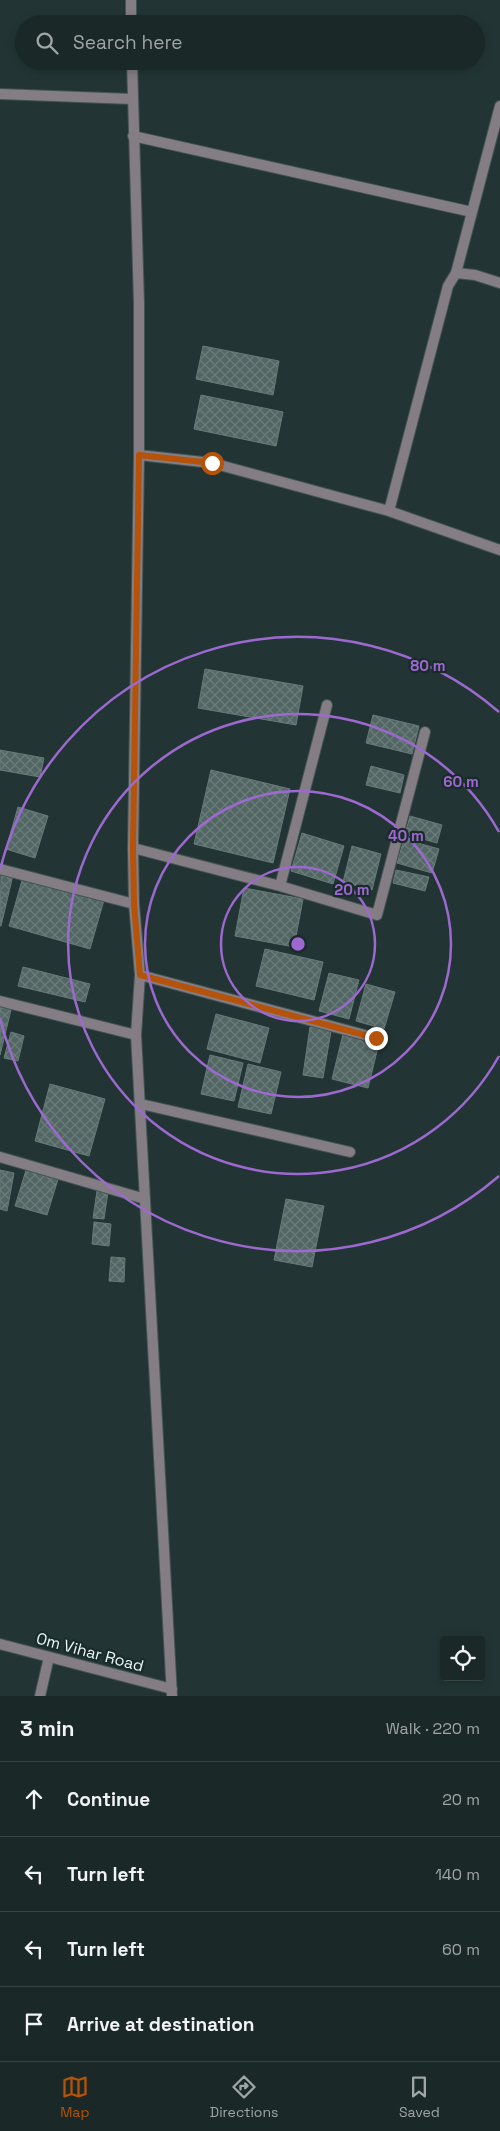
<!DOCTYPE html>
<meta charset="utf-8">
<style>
:root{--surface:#1a2827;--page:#23302f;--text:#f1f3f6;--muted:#9fa6a7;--line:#384444;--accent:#b45309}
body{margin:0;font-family:"Space Grotesk",sans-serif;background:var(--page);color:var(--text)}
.controls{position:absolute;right:15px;bottom:15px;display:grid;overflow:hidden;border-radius:5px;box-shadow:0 2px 8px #0003}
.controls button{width:45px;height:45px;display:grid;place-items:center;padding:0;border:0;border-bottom:1px solid var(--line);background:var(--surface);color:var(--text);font:25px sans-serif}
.stop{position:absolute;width:15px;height:15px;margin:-11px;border:4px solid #b45309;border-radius:50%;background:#fff}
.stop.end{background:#b45309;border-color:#fff;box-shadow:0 1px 5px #0008}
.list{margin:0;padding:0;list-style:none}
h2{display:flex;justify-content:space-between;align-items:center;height:65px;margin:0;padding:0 20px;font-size:21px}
h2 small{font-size:16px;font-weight:400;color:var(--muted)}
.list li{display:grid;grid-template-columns:32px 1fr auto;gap:15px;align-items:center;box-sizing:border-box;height:75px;padding:0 20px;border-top:1px solid var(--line)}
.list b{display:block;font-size:19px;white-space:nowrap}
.list em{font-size:16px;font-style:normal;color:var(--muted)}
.icon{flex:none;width:28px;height:28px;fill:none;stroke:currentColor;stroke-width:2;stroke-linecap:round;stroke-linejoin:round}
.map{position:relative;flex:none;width:500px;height:1696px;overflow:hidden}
.search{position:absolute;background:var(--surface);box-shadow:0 2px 8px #0003;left:15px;right:15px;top:15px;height:55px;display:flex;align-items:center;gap:12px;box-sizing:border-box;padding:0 18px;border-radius:28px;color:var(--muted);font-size:19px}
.sheet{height:365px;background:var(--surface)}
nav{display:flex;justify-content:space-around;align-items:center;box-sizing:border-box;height:70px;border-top:1px solid var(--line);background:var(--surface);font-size:14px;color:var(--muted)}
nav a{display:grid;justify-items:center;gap:2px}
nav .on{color:var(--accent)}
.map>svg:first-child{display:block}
</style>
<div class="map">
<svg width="500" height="1696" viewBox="0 0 500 1696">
<defs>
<pattern id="building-cross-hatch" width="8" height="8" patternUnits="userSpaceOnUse" patternTransform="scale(1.25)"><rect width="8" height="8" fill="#526664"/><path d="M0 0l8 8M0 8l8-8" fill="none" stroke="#6b7d7b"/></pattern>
</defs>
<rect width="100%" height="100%" fill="#223534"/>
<path fill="url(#building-cross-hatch)" stroke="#667b79" d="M203,346L279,361L273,395L196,379Z
M201,395L283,412L276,446L194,429Z
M205,669L303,686L296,725L198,708Z
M373,715L419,726L412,754L366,743Z
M0,750L44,758L40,777L0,770Z
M371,766L404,775L400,793L366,785Z
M211,770L290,789L273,863L194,844Z
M18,807L48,816L35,858L6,849Z
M410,816L442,825L437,843L405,834Z
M302,833L344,846L333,884L291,871Z
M404,839L439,849L432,873L397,863Z
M352,846L381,854L372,890L343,882Z
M396,870L429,877L425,891L393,883Z
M1,872L13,875L1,926H0Z
M23,877L104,900L90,949L9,926Z
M244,888L303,899L294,947L235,936Z
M265,949L323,962L314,1000L256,986Z
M23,967L90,984L85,1002L18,986Z
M329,973L359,980L349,1019L319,1011Z
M366,984L395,992L384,1029L356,1021Z
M0,1007L11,1010L0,1055Z
M216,1014L269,1028L260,1063L207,1049Z
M310,1027L331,1031L323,1078L303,1075Z
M11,1032L24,1036L18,1061L4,1058Z
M343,1034L379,1043L368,1088L332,1079Z
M210,1055L243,1063L234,1101L201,1094Z
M248,1064L281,1072L271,1114L238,1107Z
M50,1084L105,1099L89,1156L35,1141Z
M27,1167L59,1176L47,1215L15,1206Z
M0,1170L14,1173L7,1211L0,1209Z
M97,1191L108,1192L104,1219L93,1218Z
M286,1199L324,1206L312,1267L274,1260Z
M94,1222L111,1224L109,1246L92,1244Z
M111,1257L125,1258L124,1282L109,1281Z"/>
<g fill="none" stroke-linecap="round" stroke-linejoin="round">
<defs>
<path id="lane" d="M0,94L132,99
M133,136L472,212
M456,273L500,106"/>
<path id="street" d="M131,0V24
M132,61L139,304V455L133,848L134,904L140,975L136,1035L172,1696
M139,455L212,463L389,511L500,550
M389,511L448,286L456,273L475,275L500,283
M133,848L280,886L377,915L425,732
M0,869L134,904
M280,886L327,705
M140,975L376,1038
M0,1001L136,1035
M141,1104L350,1152
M0,1157L145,1199
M0,1644L172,1689
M40,1696L49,1657"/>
</defs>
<use href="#lane" stroke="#425453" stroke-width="12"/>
<use href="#street" stroke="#425453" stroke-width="12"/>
<use href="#lane" stroke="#847d83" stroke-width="10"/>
<use href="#street" stroke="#847d83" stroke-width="10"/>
</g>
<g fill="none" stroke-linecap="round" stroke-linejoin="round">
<path stroke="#b45309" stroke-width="6" d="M212,463L139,455L133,848L134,904L140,975L376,1038"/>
</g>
<g fill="none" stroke="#9d69d0" stroke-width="2.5">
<circle cx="298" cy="944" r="77"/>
<circle cx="298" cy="944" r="153"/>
<path d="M499 1056A230 230 0 1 1 499 832"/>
<path d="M499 1176A307 307 0 0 1 0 1018M0 870A307 307 0 0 1 499 712"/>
</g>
<g text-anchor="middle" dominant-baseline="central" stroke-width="4.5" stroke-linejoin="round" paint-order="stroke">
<g font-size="16" fill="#ecf8f7" stroke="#192b2a">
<text transform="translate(90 1652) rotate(15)">Om Vihar Road</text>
</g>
</g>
<circle cx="298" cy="944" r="8" fill="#9d69d0" stroke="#192b2a" stroke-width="2.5"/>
<g font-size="15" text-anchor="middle" font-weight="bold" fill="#9d69d0" stroke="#192b2a" stroke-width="4.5" stroke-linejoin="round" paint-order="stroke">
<text x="428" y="671">80 m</text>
<text x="461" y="787">60 m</text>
<text x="406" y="841">40 m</text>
<text x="352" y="895">20 m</text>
</g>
</svg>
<div class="controls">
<button><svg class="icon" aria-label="locate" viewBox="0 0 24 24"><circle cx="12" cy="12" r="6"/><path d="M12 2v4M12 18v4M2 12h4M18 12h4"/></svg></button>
</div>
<div class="stop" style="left:212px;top:463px"></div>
<div class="stop end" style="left:376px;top:1038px"></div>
<div class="search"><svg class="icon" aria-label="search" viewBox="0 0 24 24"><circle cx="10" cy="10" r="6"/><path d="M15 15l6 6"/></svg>Search here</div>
</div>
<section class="sheet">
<h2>3 min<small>Walk · 220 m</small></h2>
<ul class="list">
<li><svg class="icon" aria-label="ahead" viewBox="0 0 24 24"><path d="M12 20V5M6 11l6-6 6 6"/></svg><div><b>Continue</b></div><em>20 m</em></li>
<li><svg class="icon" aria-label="left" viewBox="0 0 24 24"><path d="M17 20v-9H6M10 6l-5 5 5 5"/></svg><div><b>Turn left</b></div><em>140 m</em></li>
<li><svg class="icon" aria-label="left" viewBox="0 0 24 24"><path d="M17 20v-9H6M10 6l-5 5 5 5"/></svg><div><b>Turn left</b></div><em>60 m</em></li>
<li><svg class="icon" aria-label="arrive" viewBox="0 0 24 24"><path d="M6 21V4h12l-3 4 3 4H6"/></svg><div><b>Arrive at destination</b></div></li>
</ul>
</section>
<nav>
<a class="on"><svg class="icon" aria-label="map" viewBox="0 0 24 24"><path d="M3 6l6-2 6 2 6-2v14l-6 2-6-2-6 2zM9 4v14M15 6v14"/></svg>Map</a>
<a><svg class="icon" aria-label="directions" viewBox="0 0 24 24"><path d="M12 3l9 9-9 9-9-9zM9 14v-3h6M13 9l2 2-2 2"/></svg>Directions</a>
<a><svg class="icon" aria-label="saved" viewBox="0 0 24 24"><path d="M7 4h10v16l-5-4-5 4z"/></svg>Saved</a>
</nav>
